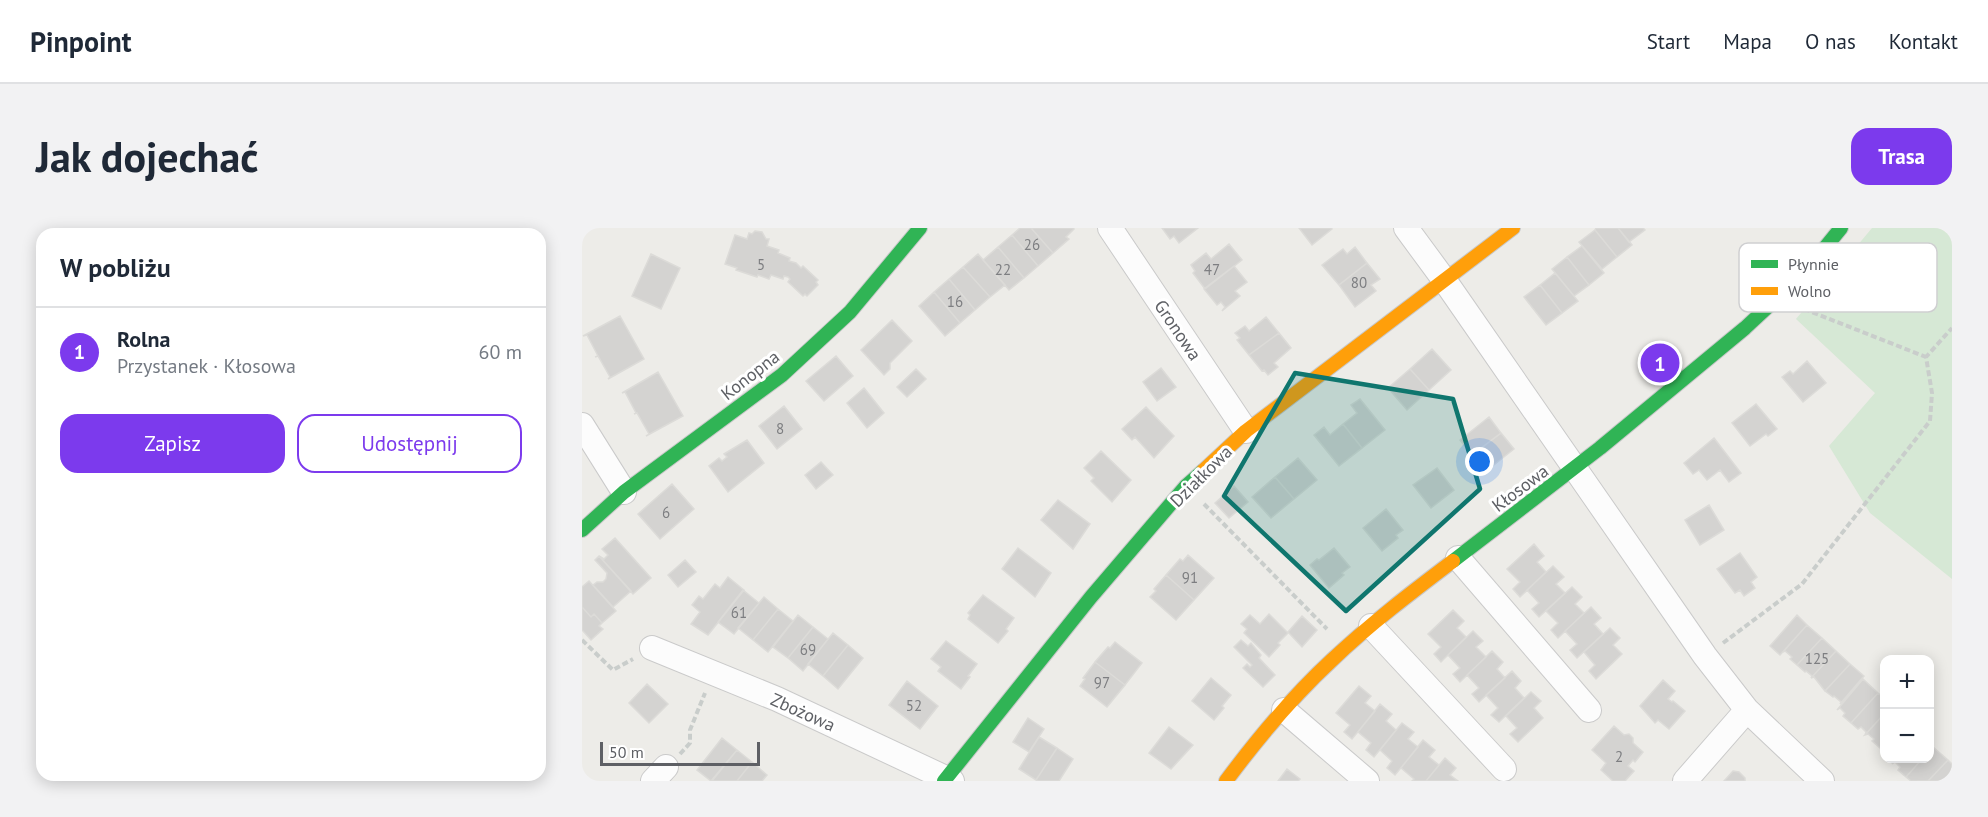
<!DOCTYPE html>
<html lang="pl">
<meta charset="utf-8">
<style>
:root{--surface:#fff;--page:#f2f2f3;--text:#1f2937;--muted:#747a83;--line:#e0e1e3;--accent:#7c3aed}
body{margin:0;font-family:"PT Sans",sans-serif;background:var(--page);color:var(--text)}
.controls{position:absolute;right:18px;bottom:18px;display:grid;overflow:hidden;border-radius:12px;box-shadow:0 3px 15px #0003}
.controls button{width:54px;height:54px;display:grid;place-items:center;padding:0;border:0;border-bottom:2px solid var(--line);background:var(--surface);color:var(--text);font:30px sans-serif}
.scale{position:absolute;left:18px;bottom:15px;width:160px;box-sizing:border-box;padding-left:6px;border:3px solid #5e6065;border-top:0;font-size:16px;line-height:21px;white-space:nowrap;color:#5e6065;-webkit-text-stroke:4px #fff;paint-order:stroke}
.you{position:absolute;left:898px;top:234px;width:21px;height:21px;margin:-15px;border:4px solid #fff;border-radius:50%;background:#1a73e8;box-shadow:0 0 0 9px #1a73e833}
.badge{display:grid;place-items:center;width:39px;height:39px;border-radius:50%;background:var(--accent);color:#fff;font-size:20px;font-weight:700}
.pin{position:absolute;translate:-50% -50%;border:3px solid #fff;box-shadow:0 2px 6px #0006}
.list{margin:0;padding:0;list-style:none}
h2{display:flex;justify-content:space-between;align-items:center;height:78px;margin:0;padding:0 24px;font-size:26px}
h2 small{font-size:20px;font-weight:400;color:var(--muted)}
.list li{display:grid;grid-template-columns:39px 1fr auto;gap:18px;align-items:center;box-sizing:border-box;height:90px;padding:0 24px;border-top:2px solid var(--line)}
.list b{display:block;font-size:22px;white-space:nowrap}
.list p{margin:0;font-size:20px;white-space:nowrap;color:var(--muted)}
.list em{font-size:20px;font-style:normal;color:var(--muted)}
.actions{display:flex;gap:12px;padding:18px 24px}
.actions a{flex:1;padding:14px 0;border:2px solid var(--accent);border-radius:18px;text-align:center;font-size:21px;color:var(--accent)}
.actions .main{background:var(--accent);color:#fff}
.map{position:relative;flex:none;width:1370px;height:553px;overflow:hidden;border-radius:18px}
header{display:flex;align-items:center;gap:36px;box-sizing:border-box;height:84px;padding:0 30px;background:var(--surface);border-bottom:2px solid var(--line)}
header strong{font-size:28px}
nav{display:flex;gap:33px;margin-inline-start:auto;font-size:21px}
.intro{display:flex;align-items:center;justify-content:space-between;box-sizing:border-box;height:144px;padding:0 36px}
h1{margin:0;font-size:42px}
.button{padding:15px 27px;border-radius:18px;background:var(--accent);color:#fff;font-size:21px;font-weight:700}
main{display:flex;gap:36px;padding:0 36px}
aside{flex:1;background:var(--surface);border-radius:18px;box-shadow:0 3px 15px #0003}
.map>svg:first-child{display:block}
</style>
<header>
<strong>Pinpoint</strong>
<nav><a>Start</a><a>Mapa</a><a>O nas</a><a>Kontakt</a></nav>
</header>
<div class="intro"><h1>Jak dojechać</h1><a class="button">Trasa</a></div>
<main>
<aside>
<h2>W pobliżu<small></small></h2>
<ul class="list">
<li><span class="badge">1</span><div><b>Rolna</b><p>Przystanek · Kłosowa</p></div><em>60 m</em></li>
</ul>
<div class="actions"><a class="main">Zapisz</a><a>Udostępnij</a></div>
</aside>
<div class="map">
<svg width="1370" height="553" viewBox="0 0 1370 553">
<rect width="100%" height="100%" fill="#edece8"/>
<path fill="#d6e8d5" d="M1290,0H1370V351L1288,285L1247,218L1293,165L1214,91Z"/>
<path fill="#d4d3d1" stroke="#dcdbd8" stroke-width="1.5" d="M438,0H449L471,25L456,38L430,7Z
M449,0H491L492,1L484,9L487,11L471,25Z
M580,0H616L597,15L592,8L588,11Z
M717,0H749L750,1L730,17Z
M1014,0H1036L1050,17L1035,29L1013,2Z
M1036,0H1061L1063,2L1047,14Z
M1013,2L1035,29L1020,41L997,14Z
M173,3L180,4L184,11H187L185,18L197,22L196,25L208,30L207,33L214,35L219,40L221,38L236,52L234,54L236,57L225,68L223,66L221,68L206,54L208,51L206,49L202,48L201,51L189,47L187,51L176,47L175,49L154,42L155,40L143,36L153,7L165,11L167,5L170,6Z
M430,7L456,38L442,50L416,19Z
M647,16L660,32L623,61L611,45L613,43L609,37L624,25L629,31Z
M1000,18L1022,45L1007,57L985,29Z
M416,19L442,50L427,62L401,32Z
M773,19L785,35L757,57L740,37L761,21L765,26Z
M69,26L98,40L79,81L50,68Z
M396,26L423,57L408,69L381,39Z
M985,29L1007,57L992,68L970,41Z
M785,35L798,51L789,57L794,63L773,79L757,57Z
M652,38L665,54L653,63L658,68L640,83L643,79L639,74L635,77L622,61Z
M381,39L408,69L393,82L367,51Z
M973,45L996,73L980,85L958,57Z
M367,51L393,82L378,95L352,64Z
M958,57L980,85L964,97L942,69Z
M352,64L378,95L363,108L337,78Z
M38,88L62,131L26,151L28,149L16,128L13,129L16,128L5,107L1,108Z
M684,89L697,105L667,127L655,112L658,110L653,105L663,98L667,103Z
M310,92L330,113L308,135V141L302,147L279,122Z
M697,105L709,120L692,135L696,139L686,147L682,142L680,143L667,127Z
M850,121L869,142L847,162L828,141Z
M254,128L271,148L242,173L224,153Z
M1225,133L1244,155L1221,174L1200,149L1208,143L1211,146Z
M579,140L594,159L575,173L561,154Z
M334,141L344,151L325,169L315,159Z
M828,141L847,162L825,182L806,160Z
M76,144L101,188L64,208L67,206L55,185L52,186L54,185L43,164L40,165Z
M282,160L302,185L285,200L265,175Z
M778,171L803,202L780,220L761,196L775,185L769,177Z
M1174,176L1195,201L1186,208L1184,206L1168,218L1150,195Z
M202,178L220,201L195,221L177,198Z
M564,179L592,208L572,230L553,209L550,212L540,201Z
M907,189L919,205L890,227L878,212Z
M761,196L780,220L757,238L732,207L742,199L748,207Z
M919,205L932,221L903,244L890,227Z
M1132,210L1159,245L1147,254L1138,242L1125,252L1117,242L1111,246L1102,235Z
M165,212L182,235L146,264L127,238L137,230L140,233L145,229L142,226Z
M519,223L549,252L530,274L509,253L512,250L502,240Z
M716,230L735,252L712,271L693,249Z
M239,234L251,247L234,261L223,247Z
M855,240L872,262L849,280L831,257Z
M693,249L712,271L689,290L670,269Z
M90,256L112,281L78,311L56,286Z
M652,258L666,274L647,290L633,275Z
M476,272L508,296L491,321L459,292Z
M1127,277L1142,302L1118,317L1103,292Z
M804,281L821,302L814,307L816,310L800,323L781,300Z
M33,310L69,350L51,366L17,328L22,331L26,327L20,321Z
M952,316L962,328L955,334L964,344L938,369L931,361L938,354L925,341Z
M436,320L469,345L453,369L420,341Z
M752,320L768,339L760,345L762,347L747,360L728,337L735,331L737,332Z
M1158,325L1175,349L1169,354L1173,360L1162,368L1158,362L1153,365L1135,341Z
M606,327L632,350L612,372L584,347L598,331L601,333Z
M17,328L49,363L31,379L11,357L15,354H21L24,351L25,345L13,332Z
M103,332L114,344L96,359L86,347Z
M971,338L982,349L974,356L983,365L957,389L950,381L957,375L945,362Z
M584,347L612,372L594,392L568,369L574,363L572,361Z
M146,349L162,362L126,407L109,396L118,384L110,377L117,368L121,371L133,356L138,360Z
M7,353L34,383L20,395L12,386L9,389L0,379V359Z
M990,359L1000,369L993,376L1002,385L976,410L969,402L976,395L964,383Z
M161,362L177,375L152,406L136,394Z
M401,367L432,390L424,401L426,403L416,415L386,391L388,387L386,385Z
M182,369L196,381L171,412L156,400Z
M0,379L9,389L12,386L20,395L17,398L21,401L9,412L0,402Z
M1009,379L1019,390L1012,396L1021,406L995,430L988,422L995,416L983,403Z
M196,381L211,393L186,424L171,412Z
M871,382L882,393L875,400L884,409L859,434L852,426L859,419L846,406Z
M687,386L706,405L696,415L698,417L687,429L662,405L665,401L659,396L668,387L678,396Z
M216,387L231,399L206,430L191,419Z
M1215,387L1225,397L1198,427L1188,418Z
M720,388L735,402L720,419L706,404Z
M1225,397L1240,410L1215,437L1208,431L1210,429L1203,423L1201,424Z
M231,399L246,411L221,443L206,430Z
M1028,400L1038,410L1031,417L1040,426L1014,451L1007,443L1013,437L1002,424Z
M891,403L901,413L894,419L904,429L878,454L871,446L878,440L866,427Z
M251,405L266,417L241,448L226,436Z
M1240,410L1254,423L1229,450L1230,448L1224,443L1223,444L1215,437Z
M659,412L666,418L669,415L679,427L677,430L693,447L681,459L661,440L665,436L668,439L670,437L652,419Z
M364,413L395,436L386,448L388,449L379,461L356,443L359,439L349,431Z
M533,414L560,435L543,457L513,434L526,419L528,420Z
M266,417L281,430L256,461L241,448Z
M910,423L921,434L915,441L923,450L897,474L890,466L897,460L885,447Z
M1254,423L1268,436L1243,463L1232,449L1229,450Z
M513,434L543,457L525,479L498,458L503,451L501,450Z
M1268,436L1282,448L1258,476L1259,474L1252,468L1251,469L1243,463Z
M930,443L939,453L933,460L942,470L917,494L909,487L916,480L904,467Z
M629,450L649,467L640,478L642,480L632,492L610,473Z
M1281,451L1296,465L1269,495L1261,488L1263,485L1258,480L1255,482Z
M1081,452L1093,463L1086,471L1090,474L1091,473L1103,483L1087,501L1076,492L1073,495L1058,478Z
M325,453L356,478L338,501L307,477Z
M65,456L86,476L67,495L47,475Z
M777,458L789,468L783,475L793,483L770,511L762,504L768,497L754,485Z
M949,464L959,473L952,480L961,490L936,514L928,506L935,500L924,488Z
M1296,465L1302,470V486L1283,507L1284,504L1279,499L1276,501L1269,495Z
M798,476L810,486L804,493L814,502L792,529L784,522L789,515L776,504Z
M1302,486V515L1298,520L1290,513L1292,511L1286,506L1283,507Z
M446,490L462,501L447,524L431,514Z
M820,495L832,504L826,511L836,519L813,547L805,540L810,533L798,522Z
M1032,498L1042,507L1047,506L1051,510V515L1061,524L1053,534L1051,532L1046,538L1052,543L1043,553H1031L1019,542L1024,535L1010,522Z
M587,499L611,517L589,541L567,525Z
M457,509L475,520L454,552L437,541Z
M140,510L155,522L129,553L115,542Z
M841,512L853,522L847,529L857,537L844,553H830L832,551L819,540Z
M1351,519L1366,532L1346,553H1329L1324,549L1341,530H1348V523Z
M475,520L491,531L477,553H456L454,552Z
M155,522L170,534L155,553H130Z
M863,530L874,540L868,547L876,553H844Z
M1341,530L1324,549L1316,542L1318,539L1313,534L1310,536L1314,530Z
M1366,532L1370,536V553H1346Z
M170,534L185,547L180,553H155Z
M705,541L718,551L716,553H696Z
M1151,543L1157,544L1163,550V553H1142Z"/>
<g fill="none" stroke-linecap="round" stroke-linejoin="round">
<defs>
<path id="street" d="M528,0L664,203
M824,0L863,53L1123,428L1165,482L1240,553
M0,197L42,264
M876,330L1007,482
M789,398L922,541
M70,420L195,471L370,553
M702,482L785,553
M71,553L84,539
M1103,553L1165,482"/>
<path id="fast" d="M0,302L42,264L200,147L268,84L338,0
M871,333L1018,220L1163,100L1224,43L1259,0
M362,553L509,369L604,258L621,243"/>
<path id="slow" d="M621,243L664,203L931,0
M644,553C676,510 711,468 750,432C788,396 830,364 871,333"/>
</defs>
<use href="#street" stroke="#cacaca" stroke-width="26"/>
<use href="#fast" stroke="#c8c8c9" stroke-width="16"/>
<use href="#slow" stroke="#c8c8c9" stroke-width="16"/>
<path stroke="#c9cdcb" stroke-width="4" stroke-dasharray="6 3" stroke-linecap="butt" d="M1222,81L1344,129
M622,276L745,401
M0,412L31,442L51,431
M1141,415L1220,356L1348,193L1350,165L1344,129L1370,100
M98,526L108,515V502L123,465"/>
<use href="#street" stroke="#fcfcfc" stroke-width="24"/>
<use href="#fast" stroke="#30b455" stroke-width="14"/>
<use href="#slow" stroke="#ff9f0a" stroke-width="14"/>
</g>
<path fill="#0f766e" fill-opacity="0.2" stroke="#0f766e" stroke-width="4.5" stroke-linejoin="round" d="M713,145L871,171L898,261L764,383L642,268Z"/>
<g text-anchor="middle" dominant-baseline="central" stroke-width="6" stroke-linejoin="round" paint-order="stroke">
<g font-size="15" fill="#7d7e81">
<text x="450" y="16">26</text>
<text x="179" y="36">5</text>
<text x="421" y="41">22</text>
<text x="630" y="41">47</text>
<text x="777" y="54">80</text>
<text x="373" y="73">16</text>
<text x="198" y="200">8</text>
<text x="84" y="284">6</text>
<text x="608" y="349">91</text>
<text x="157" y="384">61</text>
<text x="226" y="421">69</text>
<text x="1235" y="430">125</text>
<text x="520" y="454">97</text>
<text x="332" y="477">52</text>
<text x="1037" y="528">2</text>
</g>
<g font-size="18" fill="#5e6065" stroke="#fff">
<text transform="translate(596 102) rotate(56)">Gronowa</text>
<text transform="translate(168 147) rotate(-38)">Konopna</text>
<text transform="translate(619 248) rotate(-45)">Działkowa</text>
<text transform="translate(938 260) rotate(-37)">Kłosowa</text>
<text transform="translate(221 484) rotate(24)">Zbożowa</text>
</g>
</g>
<rect x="1157" y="15" width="198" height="69" rx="9" fill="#fff" stroke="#cfcfd1" stroke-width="1.5"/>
<rect x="1169" y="32" width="27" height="8" fill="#30b455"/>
<rect x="1169" y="59" width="27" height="8" fill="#ff9f0a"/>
<g font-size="16" fill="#5e6065">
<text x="1206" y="42">Płynnie</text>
<text x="1206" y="69">Wolno</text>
</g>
</svg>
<div class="controls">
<button>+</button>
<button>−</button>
</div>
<div class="scale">50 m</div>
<div class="you"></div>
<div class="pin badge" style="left:1078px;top:135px">1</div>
</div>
</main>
